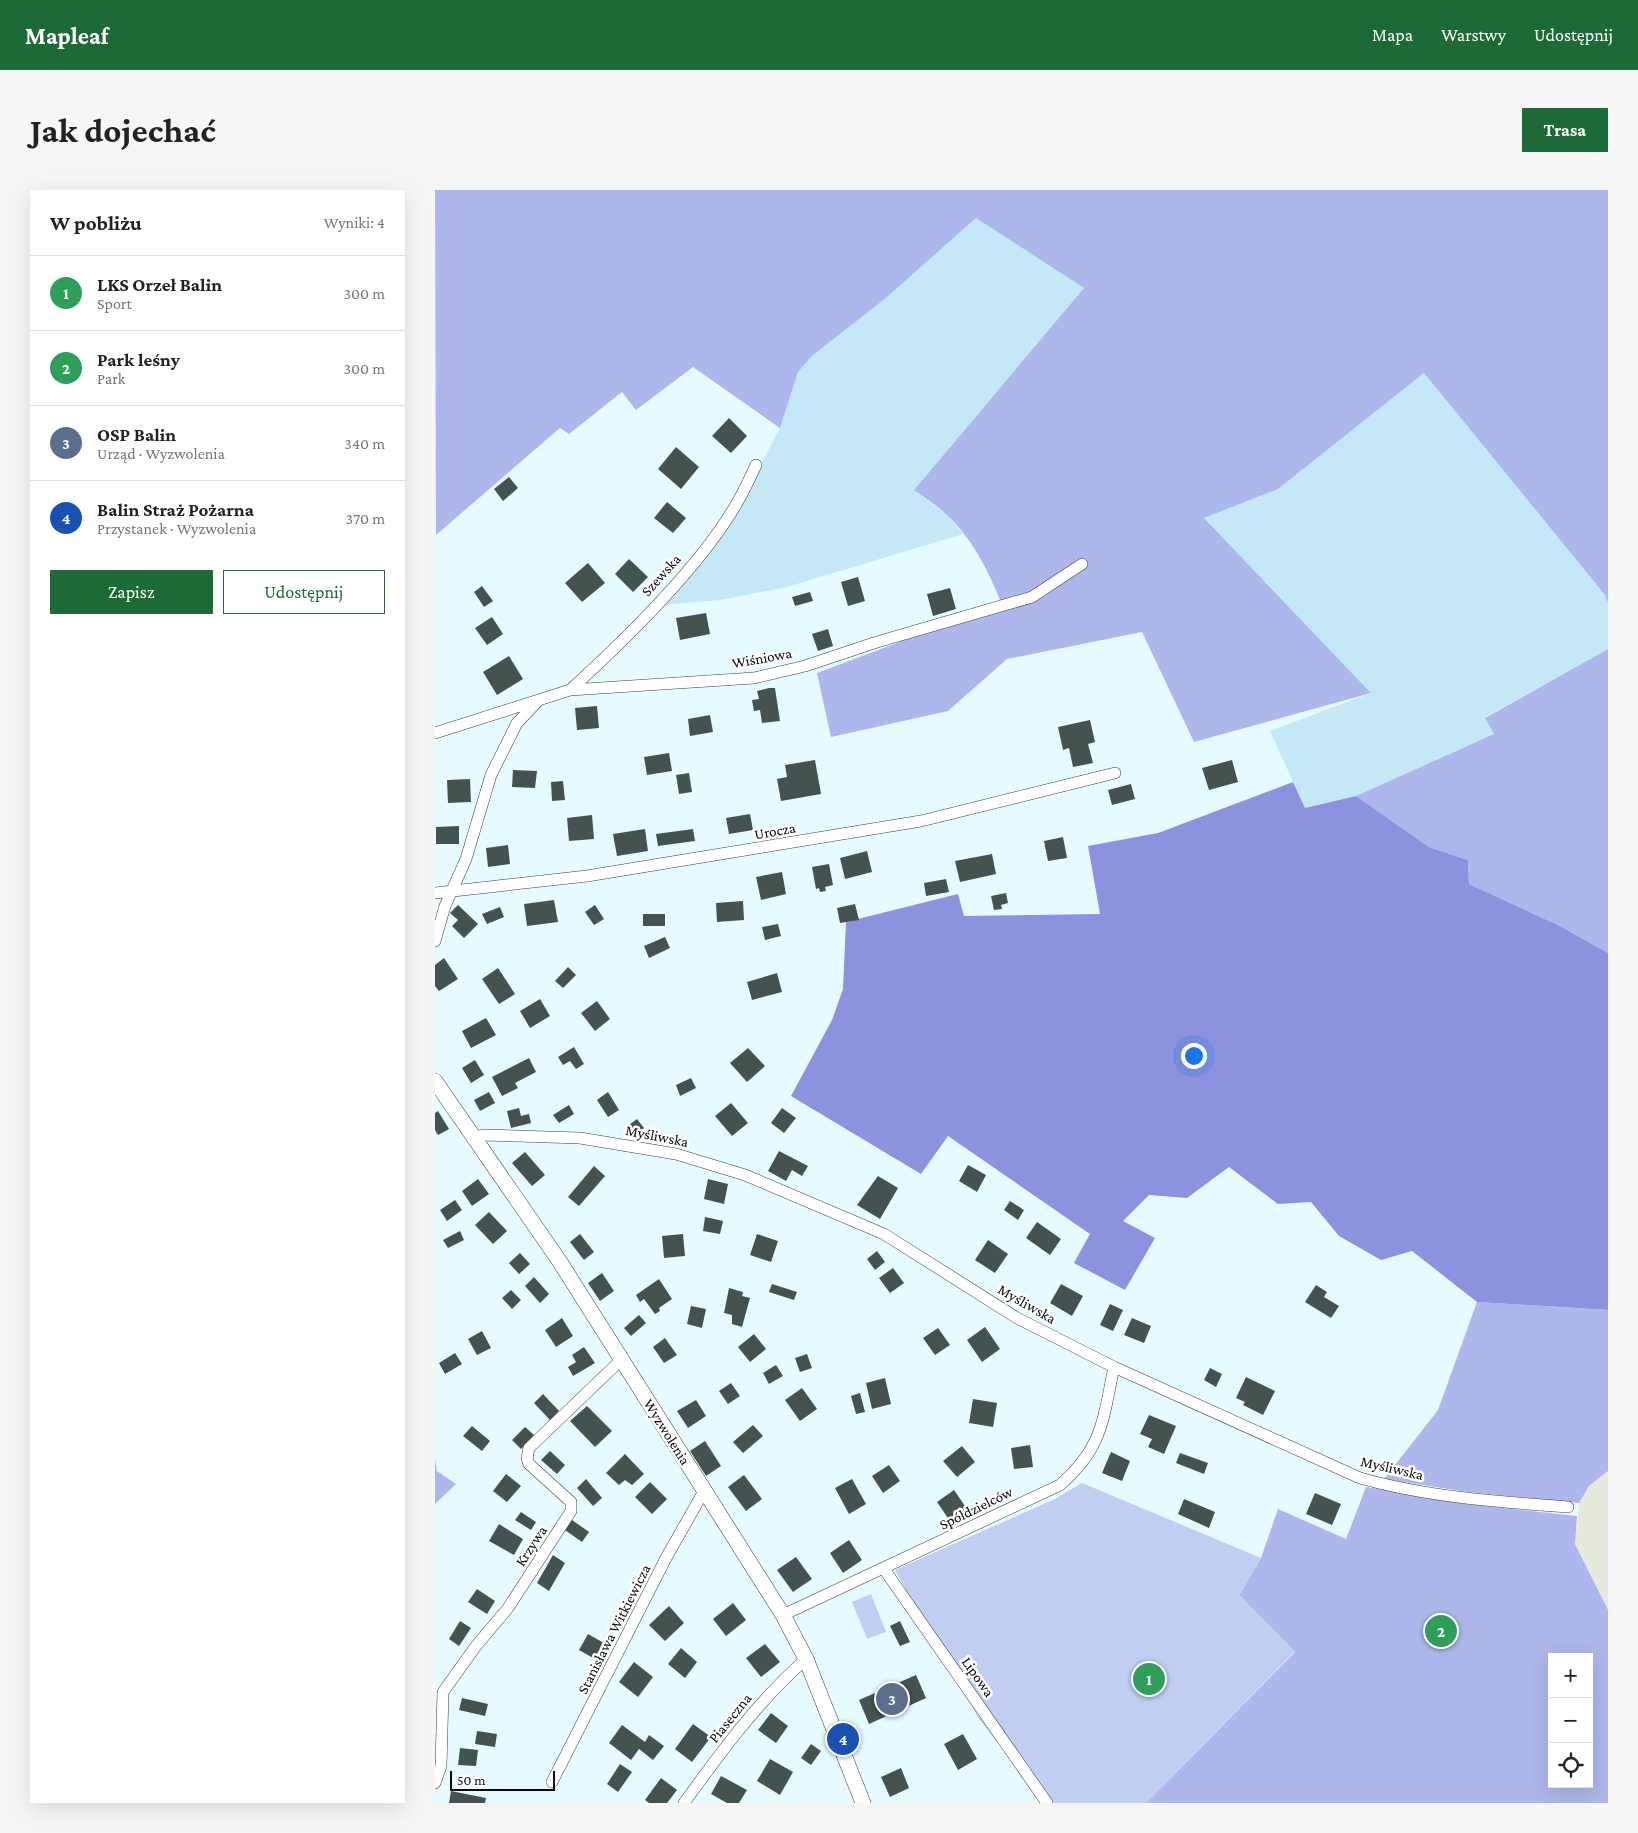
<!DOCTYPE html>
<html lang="pl">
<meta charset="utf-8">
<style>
:root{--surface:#fff;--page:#f6f6f6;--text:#222;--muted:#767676;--line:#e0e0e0;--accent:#1e6a37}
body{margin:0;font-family:"Crimson Pro",serif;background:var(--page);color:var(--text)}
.controls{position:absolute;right:15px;bottom:15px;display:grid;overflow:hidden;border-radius:0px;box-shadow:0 5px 20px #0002}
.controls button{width:45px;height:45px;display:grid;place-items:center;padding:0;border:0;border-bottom:1px solid var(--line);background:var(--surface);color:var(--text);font:25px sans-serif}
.scale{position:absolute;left:15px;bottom:12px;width:105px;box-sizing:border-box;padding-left:5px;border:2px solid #090909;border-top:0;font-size:14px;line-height:18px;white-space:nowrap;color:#090909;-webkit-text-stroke:4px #fff;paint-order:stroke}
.you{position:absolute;left:758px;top:865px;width:18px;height:18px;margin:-12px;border:4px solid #fff;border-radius:50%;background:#1a73e8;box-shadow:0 0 0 8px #1a73e833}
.badge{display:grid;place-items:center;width:32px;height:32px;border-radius:50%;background:var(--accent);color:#fff;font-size:16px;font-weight:700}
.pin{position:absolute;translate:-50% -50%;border:2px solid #fff;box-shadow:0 1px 5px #0006}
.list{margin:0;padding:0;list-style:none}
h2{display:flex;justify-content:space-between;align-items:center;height:65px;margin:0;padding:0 20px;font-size:21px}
h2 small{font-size:16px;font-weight:400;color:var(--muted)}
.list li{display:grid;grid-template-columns:32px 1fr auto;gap:15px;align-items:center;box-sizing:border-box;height:75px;padding:0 20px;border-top:1px solid var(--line)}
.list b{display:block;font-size:19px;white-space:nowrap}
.list p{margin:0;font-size:16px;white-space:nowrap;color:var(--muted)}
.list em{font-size:16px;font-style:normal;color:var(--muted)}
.actions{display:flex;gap:10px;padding:15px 20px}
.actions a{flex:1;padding:11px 0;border:1px solid var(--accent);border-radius:0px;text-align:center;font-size:18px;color:var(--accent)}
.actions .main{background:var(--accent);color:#fff}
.icon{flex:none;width:28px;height:28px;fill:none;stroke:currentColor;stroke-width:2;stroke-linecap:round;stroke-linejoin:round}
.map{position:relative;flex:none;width:1173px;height:1613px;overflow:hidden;border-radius:0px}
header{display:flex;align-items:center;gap:30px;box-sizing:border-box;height:70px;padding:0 25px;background:var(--accent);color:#fff}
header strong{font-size:24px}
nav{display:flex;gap:28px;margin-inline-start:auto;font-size:18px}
.intro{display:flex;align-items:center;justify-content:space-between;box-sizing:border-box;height:120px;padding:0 30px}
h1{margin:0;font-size:35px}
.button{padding:12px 22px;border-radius:0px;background:var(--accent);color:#fff;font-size:18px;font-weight:700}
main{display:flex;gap:30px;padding:0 30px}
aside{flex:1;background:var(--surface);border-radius:0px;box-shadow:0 5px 20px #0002}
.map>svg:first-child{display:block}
</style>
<header>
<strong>Mapleaf</strong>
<nav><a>Mapa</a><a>Warstwy</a><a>Udostępnij</a></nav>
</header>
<div class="intro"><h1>Jak dojechać</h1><a class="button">Trasa</a></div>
<main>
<aside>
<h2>W pobliżu<small>Wyniki: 4</small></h2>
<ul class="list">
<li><span class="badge" style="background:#2e9e5b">1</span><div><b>LKS Orzeł Balin</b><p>Sport</p></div><em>300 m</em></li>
<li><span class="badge" style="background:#2e9e5b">2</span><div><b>Park leśny</b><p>Park</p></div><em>300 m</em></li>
<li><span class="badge" style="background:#5c6f8a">3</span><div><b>OSP Balin</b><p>Urząd · Wyzwolenia</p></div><em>340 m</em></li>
<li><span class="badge" style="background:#1a4fb4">4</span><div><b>Balin Straż Pożarna</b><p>Przystanek · Wyzwolenia</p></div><em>370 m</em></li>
</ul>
<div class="actions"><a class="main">Zapisz</a><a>Udostępnij</a></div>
</aside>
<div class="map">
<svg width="1173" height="1613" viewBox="0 0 1173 1613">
<rect width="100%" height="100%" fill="#e6fbff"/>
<path fill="#e6eadc" d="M1173,1281V1420L1140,1353L1144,1313L1154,1296Z"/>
<path fill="#c5e8f6" d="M541,28L649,98L479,300L513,326L528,344L352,397L285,410L225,415L305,314L345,238L363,182L377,166L451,108Z
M989,183L1170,405L1173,413V459L1050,527L1059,544L921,606L870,618L835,541L936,503L769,328L844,298Z"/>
<path fill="#aeb7eb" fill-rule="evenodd" d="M0,0H1173V413L1170,405L989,183L843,299L769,328L936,503L759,552L707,442L572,469L513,521L396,547L382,483L499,439L569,420C556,386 540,352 513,326C503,316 490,308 479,300L649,98L541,28L451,108L377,166L363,182L345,238L258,177L201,220L187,202L134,244L125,238L1,345Z
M1173,459V763L1125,736L1034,694L1033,670L994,657L921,606L1059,544L1050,528Z
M1042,1112L1173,1120V1281L1154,1296L1144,1313L1033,1302L949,1289L1003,1220Z
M0,1269L2,1281L21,1294L0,1314Z
M931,1297L1031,1314L1142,1326L1140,1354L1173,1420V1613H711L860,1462L804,1405L826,1368L843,1319L911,1349ZM1117,1467H1154V1594H1117Z"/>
<path fill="#8c92dd" d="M858,592L870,618L921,606L994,657L1033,670L1034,694L1125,736L1173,763V1120L1042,1112L977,1061L946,1070L904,1046L876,1012L843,1014L794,977L752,1008L714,1005L688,1031L720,1048L690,1100L639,1073L655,1044L513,946L486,984L356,906L397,830L408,799L411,732L523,704L529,726L665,724L653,656L723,643Z"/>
<path fill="#c0cef2" d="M647,1293L826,1368L804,1405L860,1461L711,1613H610L544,1529L460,1380L620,1309Z
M436,1404L451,1442L432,1449L417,1412Z"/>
<path fill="#455350" d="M294,228L312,246L296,263L277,246Z
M241,257L264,277L246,299L223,279Z
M74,287L83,298L68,311L59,299Z
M232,312L251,328L238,343L219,328Z
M194,369L213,387L198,402L180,384Z
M153,373L170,393L147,412L130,393Z
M423,387L430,411L413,416L406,392Z
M47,396L58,411L49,417L39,402Z
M515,398L521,419L498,426L492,404Z
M375,402L378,411L360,416L357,407Z
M271,423L275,444L245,450L241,428Z
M57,427L68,444L52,455L40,438Z
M393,439L398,456L383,461L377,444Z
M74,466L88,489L62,505L48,482Z
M334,498H340L345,531L327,533L325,520L319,521L317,510L324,509L322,501Z
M162,516L164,538L142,540L140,518Z
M275,525L278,542L255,546L253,529Z
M655,530L660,552L653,554L658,573L638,577L634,558L628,560L623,537Z
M234,563L237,581L212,585L209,567Z
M380,570L386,604L346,611L342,589L352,587L350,575Z
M797,570L803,592L774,600L767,578Z
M78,580L102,581L100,598L77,597Z
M254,583L257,602L244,604L241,585Z
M35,589L36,612L13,613L12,590Z
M128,591L130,610L117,611L116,592Z
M696,594L700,609L677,615L673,600Z
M315,624L318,640L294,644L291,628Z
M157,625L159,649L134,651L132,628Z
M24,636V654H1V637Z
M210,639L213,661L182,666L178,644Z
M258,639L260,651L223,656L221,644Z
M628,647L632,668L613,671L609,651Z
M73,655L75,674L53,677L51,658Z
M432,661L437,682L410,689L405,668Z
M557,664L561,684L525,692L520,671Z
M394,674L398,695L390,697L391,701L385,702L384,698L381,699L377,677Z
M347,682L351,704L326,710L321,687Z
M511,689L514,702L491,706L489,693Z
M571,703L573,713L566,715L567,719L559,720L556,706Z
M119,710L123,732L92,736L89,714Z
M308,711L309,730L282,732L281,713Z
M420,714L424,730L405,733L402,718Z
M23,715L43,734L29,748L17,736L23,730L15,723Z
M160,715L169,729L159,735L150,722Z
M65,717L69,727L52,734L47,724Z
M208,724H230V736H208Z
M343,734L346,746L330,750L327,737Z
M230,747L235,758L214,768L209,756Z
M9,768L23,789L4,801L0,796V775Z
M133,777L141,785L128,798L120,791Z
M63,778L80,804L64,814L47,789Z
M342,783L347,802L317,810L312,792Z
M105,809L115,826L95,838L85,821Z
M162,811L175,829L160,841L146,823Z
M51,828L61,845L36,858L27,841Z
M139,857L149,874L141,879L135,871L128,875L123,867Z
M313,858L330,876L312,892L295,873Z
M94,868L101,882L80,893L83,898L67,906L57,887Z
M40,870L49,885L36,893L27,878Z
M256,888L261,898L245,906L241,895Z
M54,902L60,913L45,921L39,910Z
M173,902L184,920L173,927L162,910Z
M296,913L313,933L297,946L280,926Z
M134,915L139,924L124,933L118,925Z
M84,918L86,926L94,924L96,933L76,938L72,921Z
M347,918L361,928L349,943L336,933Z
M3,921L14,939L3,945L0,940V923Z
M202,929L209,938L201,944L194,935Z
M344,961L373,976L367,986L357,980L351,991L333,981Z
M90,962L110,985L97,996L77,973Z
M533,975L551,985L542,1002L524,991Z
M159,976L170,986L144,1016L133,1007Z
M443,986L463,998L445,1029L422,1015Z
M43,989L54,1004L37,1016L27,1001Z
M273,989L293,994L289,1014L269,1009Z
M20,1010L27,1020L12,1031L5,1020Z
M575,1011L589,1020L583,1030L569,1020Z
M54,1022L72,1041L58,1054L40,1035Z
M270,1027L288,1031L285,1044L268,1041Z
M602,1032L626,1049L615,1065L591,1048Z
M25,1041L29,1050L13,1058L8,1050Z
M145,1044L159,1062L149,1070L135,1052Z
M248,1044L250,1066L229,1068L227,1046Z
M322,1044L343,1051L336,1072L315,1065Z
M553,1050L573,1064L560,1083L540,1070Z
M442,1061L450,1072L440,1080L432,1069Z
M85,1063L95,1074L84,1084L74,1073Z
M458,1078L469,1093L455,1103L444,1088Z
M167,1083L179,1101L165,1111L153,1093Z
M99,1087L114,1104L105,1113L90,1096Z
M224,1089L237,1109L224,1118L225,1121L220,1124L209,1109L205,1112L201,1105Z
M337,1094L362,1102L359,1110L334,1102Z
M626,1094L648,1106L637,1126L615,1113Z
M881,1095L892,1102L889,1107L904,1116L896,1128L870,1112Z
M294,1098L308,1102L307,1106L315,1108L307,1137L297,1134V1125L289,1123Z
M76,1100L86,1110L77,1119L67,1108Z
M675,1114L688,1120L678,1141L665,1135Z
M256,1116L271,1119L267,1138L252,1134Z
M204,1125L211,1133L196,1146L189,1138Z
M127,1128L138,1146L121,1157L110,1140Z
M697,1128L716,1136L709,1153L689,1145Z
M550,1137L565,1159L547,1172L532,1150Z
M503,1138L515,1155L500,1165L488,1148Z
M47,1141L56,1158L42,1165L33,1149Z
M319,1144L331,1159L315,1172L303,1157Z
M230,1148L242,1165L229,1173L218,1157Z
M149,1157L160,1173L138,1186L133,1177L141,1172L137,1165Z
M20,1163L27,1174L10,1184L4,1173Z
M372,1164L377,1178L365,1182L360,1168Z
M341,1175L348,1186L334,1194L328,1183Z
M775,1178L787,1184L781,1197L769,1190Z
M811,1187L840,1201L828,1225L808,1215L810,1212L801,1208Z
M450,1188L456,1214L437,1219L431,1193Z
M296,1193L305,1206L293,1214L284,1201Z
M367,1198L382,1219L365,1231L350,1210Z
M425,1203L430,1222L421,1224L416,1206Z
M108,1204L124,1221L115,1230L99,1213Z
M538,1209L562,1213L558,1237L534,1233Z
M261,1210L271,1226L253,1238L242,1221Z
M152,1216L177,1241L160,1257L135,1231Z
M714,1225L741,1236L729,1264L713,1257L717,1249L705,1244Z
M318,1235L328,1246L308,1263L298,1252Z
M37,1236L55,1251L47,1261L28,1246Z
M90,1237L99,1245L86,1259L77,1250Z
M270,1251L286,1276L271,1286L255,1261Z
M595,1255L598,1277L579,1279L576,1258Z
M527,1256L540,1272L522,1287L508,1271Z
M115,1261L130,1275L122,1284L106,1270Z
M676,1262L695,1271L687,1291L667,1283Z
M745,1263L773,1273L769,1284L741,1273Z
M190,1264L209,1284L197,1295L190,1290L184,1295L171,1283Z
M454,1275L465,1291L448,1303L437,1286Z
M71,1284L86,1296L72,1312L58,1301Z
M309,1285L327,1309L311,1321L293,1297Z
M151,1289L167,1308L158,1316L142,1298Z
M417,1289L431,1314L414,1324L400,1298Z
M215,1292L232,1309L217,1324L200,1307Z
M519,1300L532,1319L515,1331L502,1312Z
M880,1303L906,1314L897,1335L871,1324Z
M749,1309L780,1322L774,1338L743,1324Z
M86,1322L101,1332L96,1340L80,1330Z
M137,1330L154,1342L147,1352L130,1340Z
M64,1334L88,1349L79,1365L54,1351Z
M414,1350L427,1370L408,1383L395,1363Z
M118,1365L130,1373L114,1401L102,1393Z
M361,1367L377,1389L358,1402L342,1380Z
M42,1399L60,1411L52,1424L33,1412Z
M298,1413L311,1430L291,1446L278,1429Z
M234,1416L249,1433L230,1451L214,1435Z
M25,1431L36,1438L24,1456L14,1449Z
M465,1431L475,1452L465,1456L455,1436Z
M153,1444L176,1457L167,1473L144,1460Z
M330,1454L345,1472L326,1487L311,1468Z
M246,1458L262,1472L250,1488L233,1474Z
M199,1472L218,1487L203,1507L184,1492Z
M481,1485L491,1508L434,1534L424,1510Z
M27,1508L53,1514L50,1526L24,1520Z
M336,1523L353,1536L341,1553L323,1540Z
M258,1534L276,1547L257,1572L240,1559Z
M187,1535L210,1552L214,1545L229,1556L218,1570L204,1559L196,1570L174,1553Z
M414,1536L417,1544L411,1547L407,1538Z
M42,1541L62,1544L60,1557L40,1554Z
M528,1544L542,1569L523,1580L509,1554Z
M376,1554L386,1561L376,1575L366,1568Z
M25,1558L43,1560L41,1576L23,1575Z
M335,1569L358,1582L345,1605L322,1591Z
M185,1574L197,1582L183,1602L172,1594Z
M466,1578L474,1598L455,1607L446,1587Z
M286,1586L312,1600L304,1613H292L276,1604Z
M226,1588L242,1600L232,1613H214L210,1610Z
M16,1601L51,1608L50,1613H14Z"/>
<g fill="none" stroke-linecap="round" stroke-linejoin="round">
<defs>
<path id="minor" d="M135,500C190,450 265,377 302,313C309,301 315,288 321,275
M0,543L135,500L319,488L370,476L442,452L597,407L647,374
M0,703L152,686L486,631L680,583
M0,751L10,716L31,669L56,585L82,533L102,512
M38,947L50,945L145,948L241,964L310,985L449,1044L582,1128L679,1177L925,1288C992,1307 1064,1312 1133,1317
M449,1379L612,1613
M348,1425L625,1295C668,1258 668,1229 679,1177
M117,1592L231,1368L269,1301
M0,1593L6,1576L8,1502L41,1456L73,1418L136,1321V1312L94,1274L92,1268L94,1258L187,1169
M249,1613C286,1562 324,1510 371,1469"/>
<path id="tertiary" d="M0,891L125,1072L348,1425L371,1469L428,1613"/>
</defs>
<use href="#minor" stroke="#3c3c3c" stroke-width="12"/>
<use href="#tertiary" stroke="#3c3c3c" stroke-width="16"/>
<use href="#minor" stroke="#fff" stroke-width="11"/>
<use href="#tertiary" stroke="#fff" stroke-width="15"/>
</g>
<g text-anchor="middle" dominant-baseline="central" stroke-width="5" stroke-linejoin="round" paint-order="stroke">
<g font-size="15" fill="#090909" stroke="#fff">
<text transform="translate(226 385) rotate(-48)">Szewska</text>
<text transform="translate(327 468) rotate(-10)">Wiśniowa</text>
<text transform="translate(340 641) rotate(-10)">Urocza</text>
<text transform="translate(222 946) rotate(11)">Myśliwska</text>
<text transform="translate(592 1114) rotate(30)">Myśliwska</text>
<text transform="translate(232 1242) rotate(58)">Wyzwolenia</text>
<text transform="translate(957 1278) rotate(13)">Myśliwska</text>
<text transform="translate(541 1318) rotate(-26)">Spółdzielców</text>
<text transform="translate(96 1356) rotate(-57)">Krzywa</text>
<text transform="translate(179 1439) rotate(-63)">Stanisława Witkiewicza</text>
<text transform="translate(543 1487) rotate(55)">Lipowa</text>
<text transform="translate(295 1528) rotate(-51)">Piaseczna</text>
</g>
</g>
</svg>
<div class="controls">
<button>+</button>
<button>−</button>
<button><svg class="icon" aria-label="locate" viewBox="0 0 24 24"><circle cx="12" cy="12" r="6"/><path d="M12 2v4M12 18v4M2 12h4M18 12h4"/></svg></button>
</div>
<div class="scale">50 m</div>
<div class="you"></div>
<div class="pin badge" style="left:714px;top:1489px;background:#2e9e5b">1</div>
<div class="pin badge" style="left:1006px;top:1441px;background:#2e9e5b">2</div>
<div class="pin badge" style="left:457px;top:1509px;background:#5c6f8a">3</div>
<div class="pin badge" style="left:408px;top:1549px;background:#1a4fb4">4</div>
</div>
</main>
